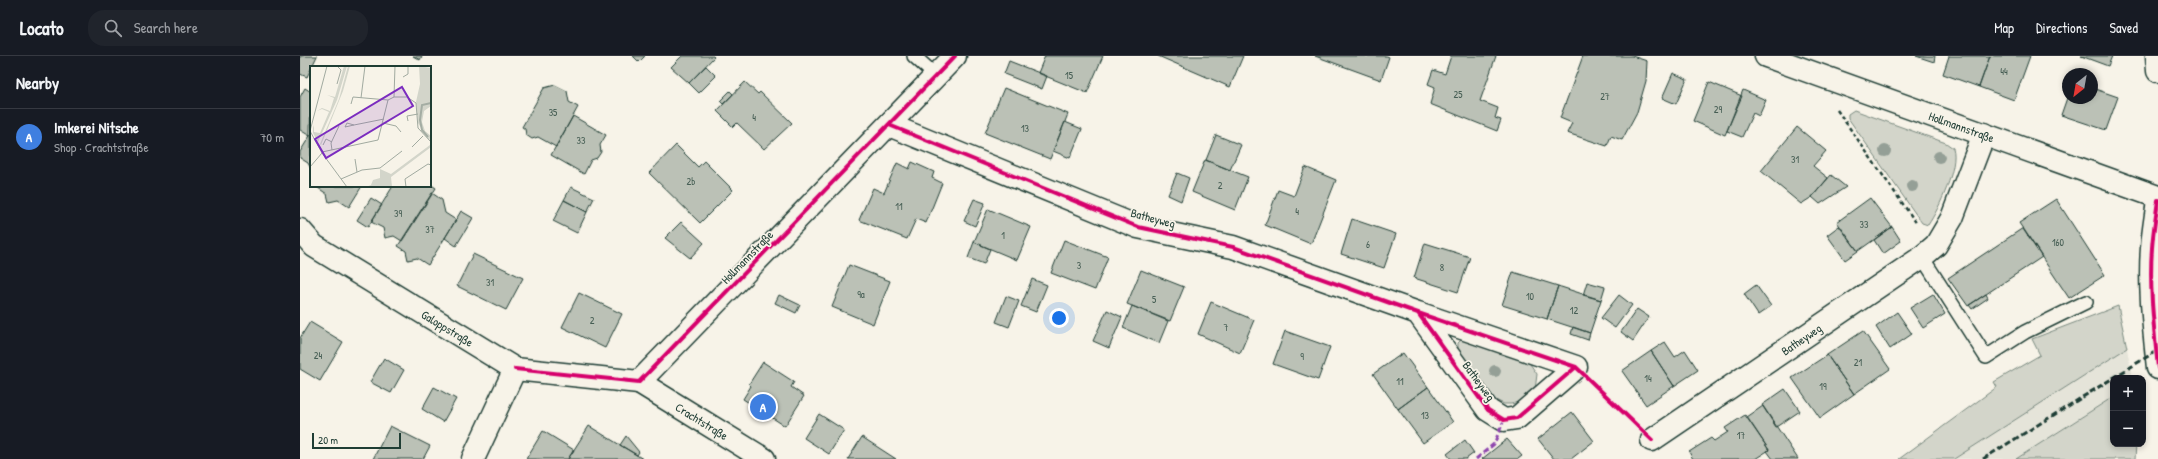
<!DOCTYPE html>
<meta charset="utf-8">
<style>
:root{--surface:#171b24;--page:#20242c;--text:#f1f3f6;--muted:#9ea1a6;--line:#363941;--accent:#1f6fb2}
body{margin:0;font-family:"Patrick Hand",sans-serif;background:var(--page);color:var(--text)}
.controls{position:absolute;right:12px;bottom:12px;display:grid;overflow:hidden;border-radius:8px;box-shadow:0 2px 6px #0003}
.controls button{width:36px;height:36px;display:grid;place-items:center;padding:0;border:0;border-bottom:1px solid var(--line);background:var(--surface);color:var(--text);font:20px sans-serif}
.compass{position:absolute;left:1762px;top:12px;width:36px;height:36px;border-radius:50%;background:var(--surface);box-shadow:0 2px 6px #0003;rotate:211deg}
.scale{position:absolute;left:12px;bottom:10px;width:89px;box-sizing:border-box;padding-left:4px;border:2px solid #1f3d34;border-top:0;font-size:11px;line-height:14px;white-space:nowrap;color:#1f3d34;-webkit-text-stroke:3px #f7f3e8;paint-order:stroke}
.you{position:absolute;left:759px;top:262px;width:14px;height:14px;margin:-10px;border:3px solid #fff;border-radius:50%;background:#1a73e8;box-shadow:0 0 0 6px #1a73e833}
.badge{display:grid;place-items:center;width:26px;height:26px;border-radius:50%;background:var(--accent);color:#fff;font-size:13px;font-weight:700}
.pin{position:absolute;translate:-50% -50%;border:2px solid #fff;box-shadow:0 1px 4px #0006}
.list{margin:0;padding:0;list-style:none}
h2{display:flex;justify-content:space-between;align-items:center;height:52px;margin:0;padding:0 16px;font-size:17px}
h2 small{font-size:13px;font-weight:400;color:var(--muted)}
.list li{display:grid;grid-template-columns:26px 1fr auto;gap:12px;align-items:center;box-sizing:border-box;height:56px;padding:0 16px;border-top:1px solid var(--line)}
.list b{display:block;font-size:15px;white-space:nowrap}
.list p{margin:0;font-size:13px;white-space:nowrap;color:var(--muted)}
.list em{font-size:13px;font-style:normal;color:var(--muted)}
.icon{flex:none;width:22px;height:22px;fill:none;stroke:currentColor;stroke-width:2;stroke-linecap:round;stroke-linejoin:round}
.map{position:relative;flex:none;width:1858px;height:403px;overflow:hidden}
header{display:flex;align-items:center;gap:24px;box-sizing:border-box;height:56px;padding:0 20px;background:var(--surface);border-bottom:1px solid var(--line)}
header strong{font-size:19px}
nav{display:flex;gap:22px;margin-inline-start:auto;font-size:14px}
.search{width:280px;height:36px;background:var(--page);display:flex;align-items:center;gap:10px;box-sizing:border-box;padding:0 14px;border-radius:16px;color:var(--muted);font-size:15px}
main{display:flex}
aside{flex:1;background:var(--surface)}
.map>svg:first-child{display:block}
</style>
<header>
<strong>Locato</strong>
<div class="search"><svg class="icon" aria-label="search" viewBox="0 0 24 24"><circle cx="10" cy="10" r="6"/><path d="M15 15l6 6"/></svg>Search here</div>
<nav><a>Map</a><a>Directions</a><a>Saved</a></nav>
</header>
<main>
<aside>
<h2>Nearby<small></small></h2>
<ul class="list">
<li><span class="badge" style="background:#3f7fe0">A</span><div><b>Imkerei Nitsche</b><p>Shop · Crachtstraße</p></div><em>70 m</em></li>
</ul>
</aside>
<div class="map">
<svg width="1858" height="403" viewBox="0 0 1858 403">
<rect width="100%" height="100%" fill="#f7f3e8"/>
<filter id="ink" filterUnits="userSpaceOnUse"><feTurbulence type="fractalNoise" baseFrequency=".025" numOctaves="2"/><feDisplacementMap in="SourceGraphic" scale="8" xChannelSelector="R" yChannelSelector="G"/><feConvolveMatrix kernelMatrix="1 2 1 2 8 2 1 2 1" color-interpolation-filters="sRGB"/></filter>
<g filter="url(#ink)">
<path fill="#e5e4d9" d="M1827,292L1832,322H1813V341L1716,403H1654Z"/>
<path fill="#d3d5ca" stroke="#79897f" d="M1554,54L1646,87L1653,92C1659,110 1639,153 1628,169L1622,167L1548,62V58Z
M1818,250L1827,292L1654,403H1599L1697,331L1694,326L1740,299L1732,283Z
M1161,284H1165L1228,305L1237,318L1235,334L1219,346L1211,348H1204L1189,341L1158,297V287Z
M1813,341V388H1836L1835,403H1716Z"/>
<path fill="#bbc1b6" stroke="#1f3d34" d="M0,0H17L7,21L0,18Z
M113,0H122L120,4Z
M333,0H345L339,6Z
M382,0H413L414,1L389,27L371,11Z
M745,0H803L787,37L738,17Z
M858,0H943L930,31Z
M1015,0H1087L1089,1L1081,24Z
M1151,0H1196L1180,45L1198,52L1195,62L1201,64L1197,75L1130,48L1135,31L1128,28L1133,14L1145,18Z
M1283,0H1332L1347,5L1346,25L1337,56L1322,84L1311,80L1307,90L1267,77L1272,67L1260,62Z
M1616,0H1635L1634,6Z
M1649,0H1690L1679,31L1643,18Z
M1690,0H1730L1714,44L1679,31Z
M1781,0H1812L1808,10Z
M709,5L747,20L742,33L704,18Z
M406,10L416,20L399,37L389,27Z
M1373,17L1387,23L1376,48L1362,42Z
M445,26L458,38L460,36L492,67L464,93L437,67L433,71L417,55Z
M1409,26L1442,40L1425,79L1393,65Z
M255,29L267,35L269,46L278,51L256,91L238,81L232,83L226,79L225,73L222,71L244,32Z
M5,32L11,36L10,80L0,74V41Z
M704,32L768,58L750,103L685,77Z
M1792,32L1818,41L1806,74L1761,59L1768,39V42H1792Z
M1443,34L1466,44L1459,60L1453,57L1442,81L1427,75Z
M430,35L433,38L423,48L420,45Z
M273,60L306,79L300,89L301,96L297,102L291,104L284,118L251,99Z
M765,66L782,73L770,102L753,95Z
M1497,71L1526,95L1513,110L1528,122L1512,141L1501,148L1461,115Z
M11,78V113L8,107L0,102V96Z
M916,79L941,89L930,114L906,104Z
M376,89L398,111L404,105L433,134L400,167L349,117Z
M905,104L948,121L935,154L892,136Z
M612,106L634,116L632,122L642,127L626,167L616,163L607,183L559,164L573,132L584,137L597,107L609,113Z
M1005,111L1036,124L1011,188L965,169L978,134L994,140Z
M877,117L889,122L881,145L868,139Z
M1531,119L1546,131L1520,148L1512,141Z
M130,128L136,132L102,185L94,180L85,182L83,172L71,166L93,130H130Z
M19,130H62L49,151L38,144L29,146L27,138L18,132Z
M271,131L294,142L287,156L264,144Z
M132,137L142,144L145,157L156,164L128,209L117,202L108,204L106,195L98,190Z
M71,142L82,149L68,171L57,164Z
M1570,142L1592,171L1558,195L1537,166Z
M674,143L685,147L675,170L664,165Z
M1756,143L1805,219L1769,242L1719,167Z
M264,144L287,156L277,177L253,165Z
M688,153L731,171L717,204L674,186Z
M161,155L173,162L156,190L145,182Z
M1052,163L1096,178L1084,212L1041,198Z
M381,166L404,187L390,202L365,182Z
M1539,170L1558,195L1545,204L1527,179Z
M1592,171L1601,185L1583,198L1574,184Z
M1723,172L1742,201L1668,250L1648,222Z
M764,184L808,201L795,234L751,217Z
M674,186L690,193L684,208L668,202Z
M1125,187L1170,201L1158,236L1114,222Z
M173,198L223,222L206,254L157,230Z
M549,209L590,225L573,268L532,251Z
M841,214L884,231L870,265L827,248Z
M1213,216L1258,230L1247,263L1202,249Z
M732,223L747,229L736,256L721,250Z
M1287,226L1305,231L1301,244L1283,239Z
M1456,229L1471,250L1458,259L1444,238Z
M1258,230L1301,244L1290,277L1247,263Z
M279,237L322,258L305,292L262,271Z
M1633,238L1645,258L1623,272L1610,252Z
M1686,238L1688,242L1672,253L1669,249Z
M479,239L500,249L496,257L475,247Z
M1319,239L1332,249L1315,272L1301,262Z
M706,240L719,245L709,271L696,266Z
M911,246L954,264L940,297L898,278Z
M832,250L868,265L859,287L823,272Z
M1337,253L1349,261L1333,285L1321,276Z
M807,254L822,261L809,292L793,285Z
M1597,256L1612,278L1590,293L1576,271Z
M10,266L43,286L20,325L0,313V282Z
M1273,271L1290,277L1288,284L1271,278Z
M985,275L1030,291L1018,324L973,308Z
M1563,275L1590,313L1554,338L1527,299Z
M1365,286L1375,301L1385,294L1398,314L1374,330L1351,295Z
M1351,295L1374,330L1346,349L1322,315Z
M1103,297L1128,331L1098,353L1073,318Z
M1527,299L1554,338L1520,362L1492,322Z
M84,302L104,314L91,337L70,326Z
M463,306L494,326L491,331L504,340L485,370L443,343L451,330L449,328Z
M134,331L156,343L143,366L122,353Z
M1128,331L1153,366L1123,387L1098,353Z
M1485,333L1500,355L1476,371L1462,349Z
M1463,350L1498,403H1473L1467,395L1469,394L1447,361Z
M1272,356L1294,385L1271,403H1254L1238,383Z
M519,358L544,374L529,398L504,382Z
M1445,359L1469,394L1455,403H1393L1389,396L1411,382L1414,385L1428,376L1425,372Z
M90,370L130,390L123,403H73Z
M289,370L320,389L343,403H268Z
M243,375L274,394L268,403H226Z
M326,380L339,396L337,399L320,389Z
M562,381L596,403H548Z
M1207,383L1222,400L1218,403H1182Z
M1165,384L1174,397L1166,403H1151L1147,398Z"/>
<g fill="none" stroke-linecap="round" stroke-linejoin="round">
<defs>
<path id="service" d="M614,0L636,20
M1622,201L1686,301L1725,276L1786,246"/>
<g id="minor">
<path id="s1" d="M1466,0L1858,141"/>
<path d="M589,69L838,171L933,191L1118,257L1188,354L1204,364L1217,362L1276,311L1118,257"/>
<path id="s2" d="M0,174L14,190L215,313L173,403"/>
<path d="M215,313L339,326L655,0"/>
<path id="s3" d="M339,326L464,403"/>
<path id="s4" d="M1352,384L1622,201L1636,189L1652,162L1684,78"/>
</g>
<path id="tertiary" d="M1857,0L1858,15"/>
<path id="secondary" d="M1858,144C1856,160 1853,176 1852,192C1849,232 1854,272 1858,312"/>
</defs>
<use href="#service" stroke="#1f3d34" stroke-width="16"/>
<use href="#minor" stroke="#1f3d34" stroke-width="25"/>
<use href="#tertiary" stroke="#1f3d34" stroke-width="25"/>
<use href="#secondary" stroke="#1f3d34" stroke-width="25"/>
<path stroke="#1f3d34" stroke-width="2.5" stroke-dasharray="4 3" stroke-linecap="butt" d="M1537,54L1617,168"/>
<use href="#service" stroke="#f7f3e8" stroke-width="13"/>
<use href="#minor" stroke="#f7f3e8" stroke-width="22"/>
<use href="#tertiary" stroke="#f7f3e8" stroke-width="22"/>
<use href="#secondary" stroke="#f7f3e8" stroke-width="22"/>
<path stroke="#1f3d34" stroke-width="3" stroke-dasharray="6 3" stroke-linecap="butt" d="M1683,403L1858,294"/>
<path stroke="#8e44ad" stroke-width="3" stroke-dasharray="6 3" stroke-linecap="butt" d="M1176,403L1194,388L1204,364"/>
<defs>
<path id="cycleway" d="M589,69L838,171L933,191L1118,257L1188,354L1204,364L1217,362L1276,311L1118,257
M1858,144C1856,160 1853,176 1852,192C1849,232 1854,272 1858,312
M1276,311L1352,384
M215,313L339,326L655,0"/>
</defs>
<use href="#cycleway" stroke="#f7f3e8" stroke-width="6"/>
<use href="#cycleway" stroke="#d6006c" stroke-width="4"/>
</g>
<g fill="#949f96">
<circle cx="1585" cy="95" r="6"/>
<circle cx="1639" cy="101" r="6"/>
<circle cx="1612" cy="130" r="6"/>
<circle cx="1195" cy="315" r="6"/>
</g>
</g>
<g text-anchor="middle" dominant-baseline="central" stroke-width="3.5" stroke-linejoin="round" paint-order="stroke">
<g font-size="10" fill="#465e54">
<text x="1704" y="15">44</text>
<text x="769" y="19">15</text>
<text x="1158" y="38">25</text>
<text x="1305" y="40">27</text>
<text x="1418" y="53">29</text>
<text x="253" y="56">35</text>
<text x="454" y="61">4</text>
<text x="725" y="72">13</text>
<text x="281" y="84">33</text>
<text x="1495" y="103">31</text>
<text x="391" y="125">2b</text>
<text x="920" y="129">2</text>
<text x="599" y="150">11</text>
<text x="997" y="155">4</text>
<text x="98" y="157">39</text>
<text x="1564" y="168">33</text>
<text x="130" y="173">37</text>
<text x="703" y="179">1</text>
<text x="1758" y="186">160</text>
<text x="1068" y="188">6</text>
<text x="779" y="209">3</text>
<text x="1142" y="211">8</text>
<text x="190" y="226">31</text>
<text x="561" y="238">9a</text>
<text x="1230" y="240">10</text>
<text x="854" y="243">5</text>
<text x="1274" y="254">12</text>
<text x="292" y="264">2</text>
<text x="926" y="271">7</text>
<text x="18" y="299">24</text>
<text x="1002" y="300">9</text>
<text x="1558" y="306">21</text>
<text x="1348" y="322">14</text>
<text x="1100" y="325">11</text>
<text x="1523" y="330">19</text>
<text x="1125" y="359">13</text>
<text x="1441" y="379">17</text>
</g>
<g font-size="12" fill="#1f3d34" stroke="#f7f3e8">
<text stroke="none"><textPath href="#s1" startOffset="208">Hollmannstraße</textPath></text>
<text transform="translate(853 162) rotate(15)">Batheyweg</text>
<text transform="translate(447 201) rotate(-46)">Hollmannstraße</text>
<text stroke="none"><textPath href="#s2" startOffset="178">Galoppstraße</textPath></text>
<text stroke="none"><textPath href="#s4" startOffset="180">Batheyweg</textPath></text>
<text transform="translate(1179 325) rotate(54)">Batheyweg</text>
<text stroke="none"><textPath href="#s3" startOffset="74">Crachtstraße</textPath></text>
</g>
</g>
<g transform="translate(10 10)">
<rect width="121" height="121" fill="#f7f3e8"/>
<path d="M34,0H37L27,34L8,76L3,67V62L4,59V66L10,67L19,46L12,43L7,45L12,42L20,45L24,32L17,29L25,31ZM38,0H40L33,25L11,79L10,78L29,33ZM109,0L121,2V40L114,45L112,56L115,65L121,70L119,74L108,57L106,36L110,18ZM120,79L121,81L81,111L82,121H56L61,119L63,114L70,112V103L81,108Z" fill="#d3d5ca"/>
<path fill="none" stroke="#a4ada3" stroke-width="2" d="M118,71L112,64L110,54L112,39L121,37"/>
<path fill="none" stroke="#a1aaa0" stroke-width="1" d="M27,0L31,4L27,18M85,0L84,31H97L106,37L108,62L121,76M93,11L98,8V0M51,32L55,0M41,38L43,31L78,34M98,55L97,50L108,48M73,57L86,60L91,66M44,59L35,61L37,57L44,59L74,53M13,79L16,73L22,76M102,81L113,70M22,84L21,77L29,60M12,86L68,74L78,34L84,31M12,87L37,121M45,93L47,106M0,101L12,87L0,65L17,0M31,113L52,104L70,102L92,85M96,121L95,113L118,98L121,99"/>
<path fill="#7b2cbf" fill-opacity="0.15" stroke="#7b2cbf" stroke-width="2" d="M92,21L103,40L16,92L5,73Z"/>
<rect width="121" height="121" fill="none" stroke="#1f3d34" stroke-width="2"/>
</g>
</svg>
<div class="controls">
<button>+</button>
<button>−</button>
</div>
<svg class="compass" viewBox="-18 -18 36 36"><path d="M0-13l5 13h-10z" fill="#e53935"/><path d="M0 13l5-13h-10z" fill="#9ea1a6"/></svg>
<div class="scale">20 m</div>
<div class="you"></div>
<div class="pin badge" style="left:463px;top:351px;background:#3f7fe0">A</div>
</div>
</main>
